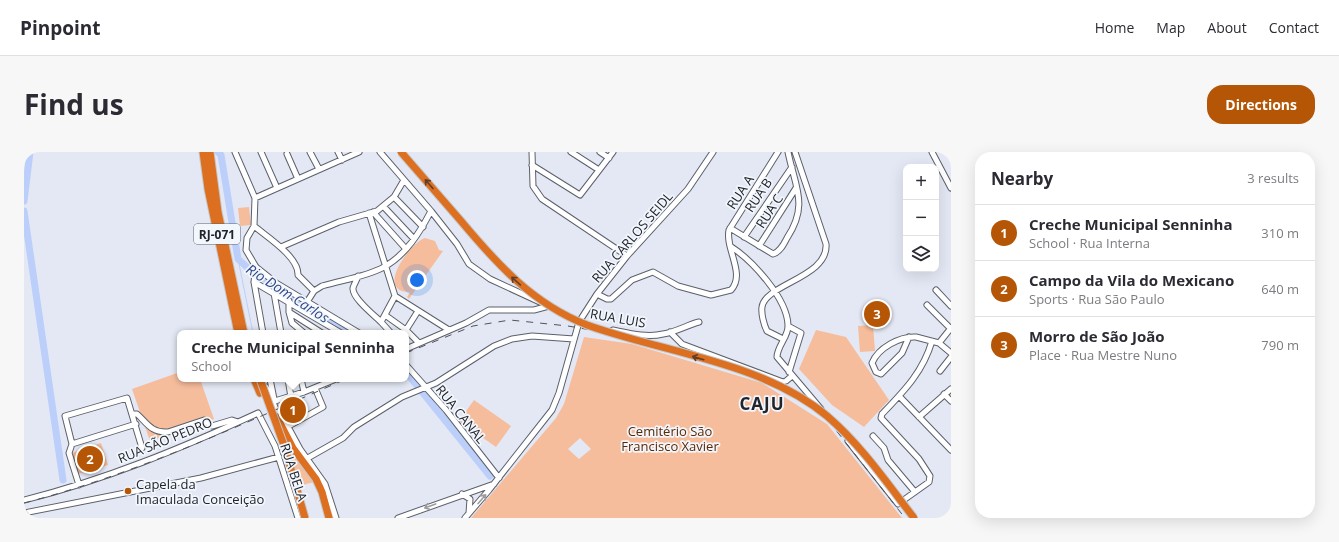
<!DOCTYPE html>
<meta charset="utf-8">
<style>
:root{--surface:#fff;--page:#f7f7f7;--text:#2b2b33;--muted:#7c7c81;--line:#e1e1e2;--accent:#b45606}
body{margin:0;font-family:"Open Sans",sans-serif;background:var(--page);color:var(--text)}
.controls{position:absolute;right:12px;top:12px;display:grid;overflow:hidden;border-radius:8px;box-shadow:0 4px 16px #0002}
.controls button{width:36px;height:36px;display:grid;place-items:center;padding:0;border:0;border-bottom:1px solid var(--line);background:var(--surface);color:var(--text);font:20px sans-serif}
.you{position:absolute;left:393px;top:128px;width:14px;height:14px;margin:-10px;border:3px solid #fff;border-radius:50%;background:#1a73e8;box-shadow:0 0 0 6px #1a73e833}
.badge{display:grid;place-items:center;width:26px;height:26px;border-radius:50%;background:var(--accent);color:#fff;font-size:13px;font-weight:700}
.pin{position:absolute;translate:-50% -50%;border:2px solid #fff;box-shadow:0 1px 4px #0006}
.popup{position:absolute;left:153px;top:178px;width:232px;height:52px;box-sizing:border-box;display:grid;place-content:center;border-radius:8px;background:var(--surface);filter:drop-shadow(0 1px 3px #0005);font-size:13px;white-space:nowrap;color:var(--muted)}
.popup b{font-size:15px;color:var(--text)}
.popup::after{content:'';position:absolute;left:50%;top:100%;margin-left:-8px;border:8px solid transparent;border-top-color:var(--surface)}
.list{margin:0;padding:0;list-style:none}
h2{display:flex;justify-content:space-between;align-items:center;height:52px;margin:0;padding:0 16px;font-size:17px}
h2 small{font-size:13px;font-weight:400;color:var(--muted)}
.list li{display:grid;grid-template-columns:26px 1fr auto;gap:12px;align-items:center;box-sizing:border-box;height:56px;padding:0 16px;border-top:1px solid var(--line)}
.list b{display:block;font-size:15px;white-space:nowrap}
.list p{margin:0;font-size:13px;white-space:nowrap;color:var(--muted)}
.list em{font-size:13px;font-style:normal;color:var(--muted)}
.icon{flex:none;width:22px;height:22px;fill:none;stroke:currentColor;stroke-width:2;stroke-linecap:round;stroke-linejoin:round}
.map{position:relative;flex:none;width:927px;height:366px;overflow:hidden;border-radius:16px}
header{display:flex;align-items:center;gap:24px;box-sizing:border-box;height:56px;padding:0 20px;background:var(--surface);border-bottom:1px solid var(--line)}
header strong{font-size:19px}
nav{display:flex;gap:22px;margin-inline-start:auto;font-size:14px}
.intro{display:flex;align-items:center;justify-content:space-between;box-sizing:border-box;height:96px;padding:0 24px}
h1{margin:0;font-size:28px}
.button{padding:10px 18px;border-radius:16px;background:var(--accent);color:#fff;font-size:14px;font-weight:700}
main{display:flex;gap:24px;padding:0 24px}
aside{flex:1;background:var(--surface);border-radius:16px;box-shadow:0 4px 16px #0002}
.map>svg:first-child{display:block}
</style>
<header>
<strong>Pinpoint</strong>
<nav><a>Home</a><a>Map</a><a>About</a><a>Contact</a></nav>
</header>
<div class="intro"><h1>Find us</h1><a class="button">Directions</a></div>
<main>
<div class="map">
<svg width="927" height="366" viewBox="0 0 927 366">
<rect width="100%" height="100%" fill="#e3e8f4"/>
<path fill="#f6bd9c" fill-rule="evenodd" d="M225,55L227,73L216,74L214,56Z
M401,86L411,89L415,98L419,99L385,147L383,145L386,140C349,140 388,89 401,86Z
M849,173L851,199L836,200L834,174Z
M792,178L822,185L865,248L840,275L808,253L775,217Z
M560,185L608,192L738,231L803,272L878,366H447L532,266L540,252ZM556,286L567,297L555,307L544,297Z
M156,220V227H176L190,267L126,289L108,237Z
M450,248L487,274L472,295L435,269Z
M77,291L84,313L54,322L48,301Z
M266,303H269L290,330L275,334Z"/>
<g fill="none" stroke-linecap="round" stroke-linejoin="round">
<path stroke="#bccffb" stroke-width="1" d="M214,107L229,181"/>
<path stroke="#bccffb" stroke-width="7" d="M194,0L197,3L214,107L226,118L327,181
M0,49L6,0
M0,59L39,328
M382,220L466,324"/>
<defs>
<path id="minor" d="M211,0L231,46L230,74L223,86L222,98L232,115L252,131L335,181
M237,0L253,36
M286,0L295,17
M314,0L318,8
M356,0L407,59L433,92L445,112L466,127L518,151
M508,0L509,34L518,47L603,104
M547,0L575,18
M576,0L585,6
M908,0L927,36
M263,2L274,27
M508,13L556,43L589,0
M370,45L399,75
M231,46L335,0
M359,54L390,87
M349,60L382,97
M345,61L371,144
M230,74C243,85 275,105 274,123L290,139
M706,76L749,102C756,100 760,92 763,86C785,53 771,35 764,0
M720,85L768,15
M706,94C728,108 763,146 764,173C765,184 753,194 753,205L797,257
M735,94L772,36
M257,95L315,70L353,59L370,45L380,28
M232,115L230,130L239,181
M334,124C333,128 330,132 329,136C328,146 350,163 357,170
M230,130L317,181
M912,138L927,154
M250,141L257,181
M573,142L583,147H587L608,128L629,120L654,134L687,143L707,138C722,122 701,97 705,78L754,0
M371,144L425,178
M265,149V160L298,181
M283,150L290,139L298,134C318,128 342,125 360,115C382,103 396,80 407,59
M903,153L927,177
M265,160L268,171L280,181
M361,163L382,178L395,191
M764,174L777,181L765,220
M382,178L394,159
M589,178C604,181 623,186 639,182C652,180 663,173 675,170
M646,180L658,192L759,230L762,229L768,224
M367,181L357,170L371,144
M885,185L878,201L857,222L852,220L848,211C854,196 876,184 892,185L915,191L927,201
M759,187L743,179C740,173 737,162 738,155C741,132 805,125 802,92L771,0
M915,191L927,176
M382,197L442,171L465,158H510L525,154
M382,213L422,258L475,326
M916,219L927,205
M246,227L250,247
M264,227L267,245
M277,227L280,240
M242,235L256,266
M920,242L927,249
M876,245L927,298
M251,249L280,240L312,227
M108,262H113C123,271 127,281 144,280L180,268L188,274L208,268L214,270
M257,262L276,297L301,332L312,366
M895,265L927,237
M263,275L299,255L291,236
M849,284L860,296L864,308L891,340
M824,289L874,352L905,330L906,324L895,307L857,266L858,262C880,239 899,220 908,189
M48,292L112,272
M282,307L319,286L330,275L378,245L412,231L470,194L488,187L508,184L550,187
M55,333L45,301L48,292L41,264L103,246L118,296
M438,342L446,347L445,361
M0,348C81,328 158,296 234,261L251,294L274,366
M0,361L177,326L255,305
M374,366L470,332
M441,366L465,338L528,258L535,241L555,170L573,142L603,104L664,37L689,0"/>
<path id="highway" d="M179,0L184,37L214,181
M186,0L194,60L220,181
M230,227L236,241
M253,265L269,296L292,327L298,340L305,366"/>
</defs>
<use href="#minor" stroke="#5b606a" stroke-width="7"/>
<use href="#highway" stroke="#c6c6c7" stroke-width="9"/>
<use href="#minor" stroke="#fff" stroke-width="5"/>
<use href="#highway" stroke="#dc6f20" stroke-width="7"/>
<path stroke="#50535a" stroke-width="1" stroke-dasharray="7 7" stroke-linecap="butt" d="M382,201L449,174L486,168L544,174L613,186L642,194L749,231L792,259L803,268L815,282L881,366
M0,351C112,322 216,273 322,227"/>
<defs>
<path id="highway-bridge" d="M377,0C397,23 417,46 437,69C473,112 509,152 563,173C641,201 738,210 803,264C837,293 863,331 890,366
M236,227L261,296L281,366"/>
</defs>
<use href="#highway-bridge" stroke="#c6c6c7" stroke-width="9" stroke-linecap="butt"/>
<use href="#highway-bridge" stroke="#dc6f20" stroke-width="7"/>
</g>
<defs><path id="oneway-shaft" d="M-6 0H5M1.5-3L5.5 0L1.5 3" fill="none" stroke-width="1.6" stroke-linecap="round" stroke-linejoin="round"/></defs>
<g stroke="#633e26">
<use href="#oneway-shaft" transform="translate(405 32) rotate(-131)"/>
<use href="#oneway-shaft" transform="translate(492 129) rotate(-138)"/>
<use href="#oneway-shaft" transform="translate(674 206) rotate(-164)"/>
</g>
<g stroke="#9c9c9f">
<use href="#oneway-shaft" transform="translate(458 347) rotate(-49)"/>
<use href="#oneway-shaft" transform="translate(406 354) rotate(160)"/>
</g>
<circle fill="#b45606" stroke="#f2f6fd" stroke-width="1.5" cx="104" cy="339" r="4"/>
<g text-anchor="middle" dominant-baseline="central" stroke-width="3.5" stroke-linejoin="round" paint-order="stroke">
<rect fill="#f2f6fd" stroke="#606369" stroke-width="1" x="170" y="72" width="46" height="20" rx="3"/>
<g font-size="12" font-weight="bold" fill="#222429">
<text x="193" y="82">RJ-071</text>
</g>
<g font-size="13" fill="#222429" stroke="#f2f6fd">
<text transform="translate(716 40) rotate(-57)">RUA A</text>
<text transform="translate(734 43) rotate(-56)">RUA B</text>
<text transform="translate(745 59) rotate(-57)">RUA C</text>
<text transform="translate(608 85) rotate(-49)">RUA CARLOS SEIDL</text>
<text transform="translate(594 166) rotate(10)">RUA LUIS</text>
<text transform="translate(437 262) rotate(51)">RUA CANAL</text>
<text transform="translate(141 288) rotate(-22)">RUA SÃO PEDRO</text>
<text transform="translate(270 320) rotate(72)">RUA BELA</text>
</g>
<g font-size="13" fill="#5c2801" stroke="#f2f6fd">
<text x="646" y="279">Cemitério São<tspan x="646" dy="15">Francisco Xavier</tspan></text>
</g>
<g font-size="13" fill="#222429" stroke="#f2f6fd" text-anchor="start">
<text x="112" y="332">Capela da<tspan x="112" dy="15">Imaculada Conceição</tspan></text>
</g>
<g font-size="14" font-style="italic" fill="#2f4687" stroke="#f2f6fd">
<text transform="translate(264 141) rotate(33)">Rio Dom Carlos</text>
</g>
<g font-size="17" font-weight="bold" letter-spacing="1" fill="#222429" stroke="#f2f6fd">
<text x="738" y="251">CAJU</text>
</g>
</g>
</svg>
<div class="controls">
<button>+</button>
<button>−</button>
<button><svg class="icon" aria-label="layers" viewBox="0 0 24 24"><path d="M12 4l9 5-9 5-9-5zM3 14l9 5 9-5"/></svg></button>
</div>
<div class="you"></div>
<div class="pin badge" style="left:269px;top:258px">1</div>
<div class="popup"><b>Creche Municipal Senninha</b>School</div>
<div class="pin badge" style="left:66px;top:307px">2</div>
<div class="pin badge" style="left:853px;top:162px">3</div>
</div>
<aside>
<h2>Nearby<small>3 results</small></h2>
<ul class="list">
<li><span class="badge">1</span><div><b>Creche Municipal Senninha</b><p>School · Rua Interna</p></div><em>310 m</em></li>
<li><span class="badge">2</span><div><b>Campo da Vila do Mexicano</b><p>Sports · Rua São Paulo</p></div><em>640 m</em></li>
<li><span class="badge">3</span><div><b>Morro de São João</b><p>Place · Rua Mestre Nuno</p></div><em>790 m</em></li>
</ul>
</aside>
</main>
